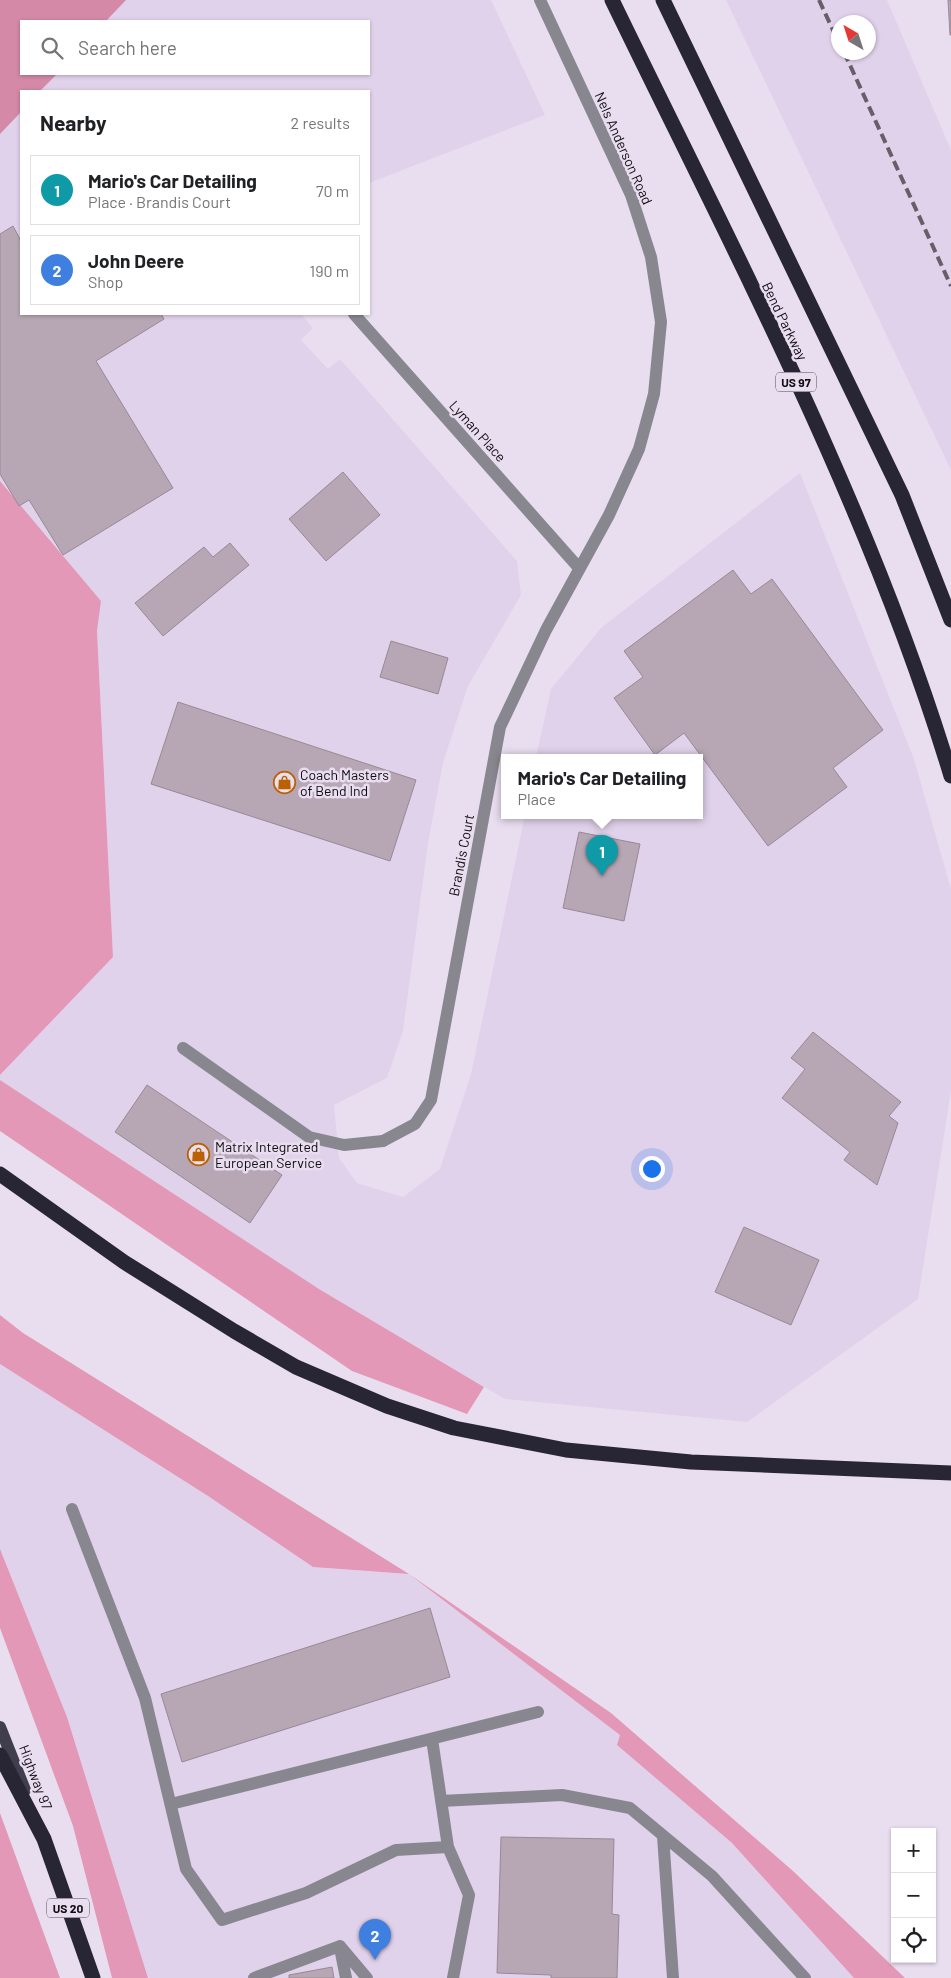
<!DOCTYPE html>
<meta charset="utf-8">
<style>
:root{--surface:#fff;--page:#f6f6f6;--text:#202124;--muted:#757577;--line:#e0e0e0;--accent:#7c3aed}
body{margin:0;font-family:Barlow,sans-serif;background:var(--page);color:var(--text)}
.controls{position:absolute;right:15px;bottom:15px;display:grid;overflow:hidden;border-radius:0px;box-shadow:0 1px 4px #0004}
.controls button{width:45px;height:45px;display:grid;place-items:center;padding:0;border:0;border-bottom:1px solid var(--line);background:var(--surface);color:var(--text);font:25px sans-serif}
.compass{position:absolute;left:831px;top:15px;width:45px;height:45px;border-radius:50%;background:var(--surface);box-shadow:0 1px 4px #0004;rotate:321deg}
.you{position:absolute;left:651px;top:1168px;width:18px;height:18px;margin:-12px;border:4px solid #fff;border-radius:50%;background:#1a73e8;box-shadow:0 0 0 8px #1a73e833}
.badge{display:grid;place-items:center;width:32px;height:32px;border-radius:50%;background:var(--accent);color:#fff;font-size:16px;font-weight:700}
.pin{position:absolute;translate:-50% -41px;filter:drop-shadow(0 1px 2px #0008)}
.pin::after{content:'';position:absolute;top:26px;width:18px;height:15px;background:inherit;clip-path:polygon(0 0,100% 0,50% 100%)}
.popup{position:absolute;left:501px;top:754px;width:202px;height:65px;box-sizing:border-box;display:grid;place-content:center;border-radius:0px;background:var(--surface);filter:drop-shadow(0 1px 4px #0005);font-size:16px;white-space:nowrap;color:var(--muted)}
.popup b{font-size:19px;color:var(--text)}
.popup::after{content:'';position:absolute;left:50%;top:100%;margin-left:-10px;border:10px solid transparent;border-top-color:var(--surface)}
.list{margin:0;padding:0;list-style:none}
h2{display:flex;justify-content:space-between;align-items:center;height:65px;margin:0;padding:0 20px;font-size:21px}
h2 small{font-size:16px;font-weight:400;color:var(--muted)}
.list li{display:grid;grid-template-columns:32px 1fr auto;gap:15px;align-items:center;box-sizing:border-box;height:70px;margin:0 10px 10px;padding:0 10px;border:1px solid var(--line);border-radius:0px}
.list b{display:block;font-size:19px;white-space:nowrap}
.list p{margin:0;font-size:16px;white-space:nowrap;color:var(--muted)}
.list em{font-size:16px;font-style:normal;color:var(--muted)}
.icon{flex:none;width:28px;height:28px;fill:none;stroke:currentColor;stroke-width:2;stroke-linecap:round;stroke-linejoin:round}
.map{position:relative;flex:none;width:951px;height:1978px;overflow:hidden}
.search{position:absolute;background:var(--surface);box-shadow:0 1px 4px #0004;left:20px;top:20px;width:350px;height:55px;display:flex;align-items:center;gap:12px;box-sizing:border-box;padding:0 18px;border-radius:0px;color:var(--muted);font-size:19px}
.panel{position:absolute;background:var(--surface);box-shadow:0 1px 4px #0004;left:20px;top:90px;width:350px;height:225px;border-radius:0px}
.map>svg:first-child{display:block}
</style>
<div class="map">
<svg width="951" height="1978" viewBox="0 0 951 1978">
<rect width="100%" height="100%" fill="#e9def0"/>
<path fill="#e1d2eb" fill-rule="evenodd" d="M0,0H491L545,115L369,183V91H21V314H301L313,328L301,340L328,369L340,359L517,561L521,595L468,686L443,763L428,843L403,1031L387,1078L334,1105L339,1158L357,1183L403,1197L440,1169L471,1074L525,815H700V757H536L551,689L601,628L800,473L914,759L951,889V1091L918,1299L747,1422L505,1399L319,1289L0,1080V1075L113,957L97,631L101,601L0,481ZM21,21H369V74H21Z
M726,0H887L951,150V470ZM838,22H868V52H838Z
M0,1364L208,1496L313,1567L409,1574L621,1735L617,1745L732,1843L854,1978H148L67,1717L0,1549Z"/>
<path fill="#e298b6" d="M0,481L101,601L97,631L113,957L0,1075Z
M0,1080L319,1289L484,1387L467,1414L352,1371L0,1131Z
M0,1315L23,1333L409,1574L611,1713L793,1871L905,1978H854L732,1843L617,1745L620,1735L409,1574L313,1567L208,1496L0,1364Z
M0,1549L67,1717L148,1978H112L73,1826L0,1628Z
M0,1813L60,1978H0Z"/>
<path fill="#d489a7" d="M0,0H126L106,21H21V74H57L40,91H21V112L0,134Z"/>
<path fill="#b7a7b4" stroke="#998895" d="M948,0H951V35H950Z
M13,226L21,241V314H161L164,319L96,361L173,488L63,555L29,500L19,506L0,474V234Z
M343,472L380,515L326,561L289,519Z
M230,543L249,565L163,636L135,603L204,547L213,557Z
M733,570L751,594L772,579L883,730L833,768L847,787L768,846L684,733L655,755L614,698L643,677L624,651Z
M391,641L448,658L438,694L380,677Z
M178,702L416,780L390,861L151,784Z
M579,832L640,844L624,921L563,908Z
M813,1032L901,1102L889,1116L898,1123L877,1185L844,1160L850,1152L782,1098L805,1069L791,1058Z
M147,1085L282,1175L250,1223L115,1132Z
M744,1227L819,1260L791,1325L715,1292Z
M430,1608L450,1677L182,1762L161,1694Z
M501,1837L614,1839L612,1914L619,1915L617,1978H551V1975L497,1973Z
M332,1967L334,1978H289V1975Z"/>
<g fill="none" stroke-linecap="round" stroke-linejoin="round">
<path stroke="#88878f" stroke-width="12" d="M183,1048L309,1137L344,1145L383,1141
M72,1509L145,1698L186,1869L222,1920L306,1893L396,1850L448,1847L469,1895L453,1978
M432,1739L448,1847
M441,1801L562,1795L630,1808L712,1876L805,1978
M171,1804L538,1712
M663,1836L673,1978
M340,1946L367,1978
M340,1948L346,1978
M254,1978L340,1946"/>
<path stroke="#88878f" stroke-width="12" d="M354,314L579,568
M383,1141L415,1124L431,1100L500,727L546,630L609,515L639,449L654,394L661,322L651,257L631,195L540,0"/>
<path stroke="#403e4c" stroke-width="12" d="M0,1727L25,1790"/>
<path stroke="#282634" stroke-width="15" d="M612,0C735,254 869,505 951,776
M663,0L902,495L951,620
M0,1174L124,1262L234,1331L296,1367L387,1406L454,1428L566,1450L691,1462L951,1473
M0,1755L44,1839L93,1978"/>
<path stroke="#665f6a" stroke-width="4" stroke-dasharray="10 5" stroke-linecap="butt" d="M819,0L838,41
M844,52L951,286"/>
</g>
<defs>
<symbol id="shop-ring" viewBox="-11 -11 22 22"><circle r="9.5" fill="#e9def0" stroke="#bb6102" stroke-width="1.5"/><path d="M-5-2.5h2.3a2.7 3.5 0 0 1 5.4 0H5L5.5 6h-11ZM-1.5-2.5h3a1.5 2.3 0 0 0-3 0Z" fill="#bb6102"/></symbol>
</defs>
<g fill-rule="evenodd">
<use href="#shop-ring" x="272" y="770" width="25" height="25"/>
<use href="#shop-ring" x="186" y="1142" width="25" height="25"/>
</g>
<g text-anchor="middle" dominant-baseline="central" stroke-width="5" stroke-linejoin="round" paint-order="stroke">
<g fill="#e9def0" stroke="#514b55" stroke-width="1">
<rect x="776" y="372.5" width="40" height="19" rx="4"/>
<rect x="47" y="1898.5" width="42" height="19" rx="4"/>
</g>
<g font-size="12" font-weight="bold" fill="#100c12">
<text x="796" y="382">US 97</text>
<text x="68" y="1908">US 20</text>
</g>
<g font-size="14" fill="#100c12" stroke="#e9def0">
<text transform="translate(624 148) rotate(66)">Nels Anderson Road</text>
<text transform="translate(785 321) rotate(64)">Bend Parkway</text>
<text transform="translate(478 431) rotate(48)">Lyman Place</text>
<text transform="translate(461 855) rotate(-79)">Brandis Court</text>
<text transform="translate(36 1777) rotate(69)">Highway 97</text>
</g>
<g font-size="14" fill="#100c12" stroke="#e9def0" text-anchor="start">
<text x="300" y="774">Coach Masters<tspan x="300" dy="16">of Bend Ind</tspan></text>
<text x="215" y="1146">Matrix Integrated<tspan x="215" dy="16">European Service</tspan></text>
</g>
</g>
</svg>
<div class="controls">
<button>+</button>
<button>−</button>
<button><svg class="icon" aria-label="locate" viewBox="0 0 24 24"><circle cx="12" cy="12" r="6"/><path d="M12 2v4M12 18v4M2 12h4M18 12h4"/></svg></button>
</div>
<svg class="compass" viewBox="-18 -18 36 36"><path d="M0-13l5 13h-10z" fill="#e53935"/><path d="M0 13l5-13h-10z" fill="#757577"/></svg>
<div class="you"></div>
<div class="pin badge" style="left:602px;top:876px;background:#0f9aa8">1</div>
<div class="popup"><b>Mario's Car Detailing</b>Place</div>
<div class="pin badge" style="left:375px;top:1960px;background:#3f7fe0">2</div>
<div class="search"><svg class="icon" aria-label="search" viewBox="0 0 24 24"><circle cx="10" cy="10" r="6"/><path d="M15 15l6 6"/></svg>Search here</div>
<section class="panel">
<h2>Nearby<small>2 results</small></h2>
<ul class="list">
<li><span class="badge" style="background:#0f9aa8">1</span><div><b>Mario's Car Detailing</b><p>Place · Brandis Court</p></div><em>70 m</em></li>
<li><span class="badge" style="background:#3f7fe0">2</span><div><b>John Deere</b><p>Shop</p></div><em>190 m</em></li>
</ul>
</section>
</div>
